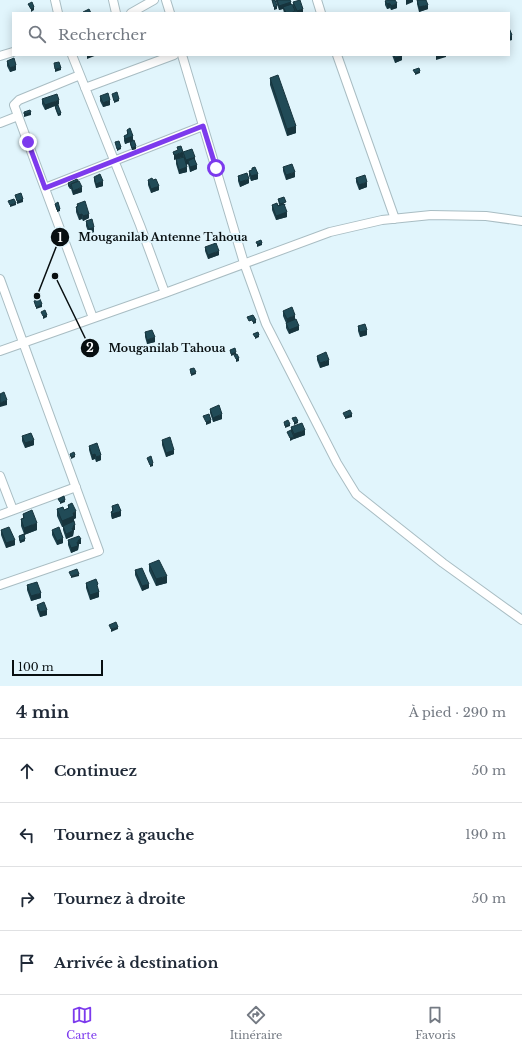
<!DOCTYPE html>
<html lang="fr">
<meta charset="utf-8">
<style>
:root{--surface:#fff;--page:#f2f2f3;--text:#1f2937;--muted:#747a83;--line:#e0e1e3;--accent:#7c3aed}
body{margin:0;font-family:"Libre Baskerville",serif;background:var(--page);color:var(--text)}
.scale{position:absolute;left:12px;bottom:10px;width:91px;box-sizing:border-box;padding-left:4px;border:2px solid #080f11;border-top:0;font-size:11px;line-height:14px;white-space:nowrap;color:#080f11;-webkit-text-stroke:3px #e1f5fc;paint-order:stroke}
.stop{position:absolute;width:12px;height:12px;margin:-9px;border:3px solid #7c3aed;border-radius:50%;background:#fff}
.stop.end{background:#7c3aed;border-color:#fff;box-shadow:0 1px 4px #0008}
.list{margin:0;padding:0;list-style:none}
h2{display:flex;justify-content:space-between;align-items:center;height:52px;margin:0;padding:0 16px;font-size:17px}
h2 small{font-size:13px;font-weight:400;color:var(--muted)}
.list li{display:grid;grid-template-columns:26px 1fr auto;gap:12px;align-items:center;box-sizing:border-box;height:64px;padding:0 16px;border-top:1px solid var(--line)}
.list b{display:block;font-size:15px;white-space:nowrap}
.list em{font-size:13px;font-style:normal;color:var(--muted)}
.icon{flex:none;width:22px;height:22px;fill:none;stroke:currentColor;stroke-width:2;stroke-linecap:round;stroke-linejoin:round}
.map{position:relative;flex:none;width:522px;height:686px;overflow:hidden}
.search{position:absolute;background:var(--surface);box-shadow:0 2px 10px #0003;left:12px;right:12px;top:12px;height:44px;display:flex;align-items:center;gap:10px;box-sizing:border-box;padding:0 14px;border-radius:0px;color:var(--muted);font-size:15px}
.sheet{height:308px;background:var(--surface)}
nav{display:flex;justify-content:space-around;align-items:center;box-sizing:border-box;height:56px;border-top:1px solid var(--line);background:var(--surface);font-size:11px;color:var(--muted)}
nav a{display:grid;justify-items:center;gap:2px}
nav .on{color:var(--accent)}
.map>svg:first-child{display:block}
</style>
<div class="map">
<svg width="522" height="686" viewBox="0 0 522 686">
<rect width="100%" height="100%" fill="#e1f5fc"/>
<g fill="none" stroke-linecap="round" stroke-linejoin="round">
<defs>
<path id="minor" d="M55,0L58,13
M113,0L116,13
M166,0L170,13
M317,0L321,13
M131,13L154,0
M72,55L140,225L165,293
M182,55L244,263L266,324L337,463L356,494L443,563L522,620
M337,55L395,219
M0,56L13,52
M80,75L19,100L14,105L93,318
M85,88L174,55
M0,123L18,116
M45,188L203,126
M0,279L99,551L0,585
M0,351L165,293L330,232L382,220L431,215L486,216L522,221
M0,476L13,510
M0,515L76,487"/>
</defs>
<use href="#minor" stroke="#a9bdc3" stroke-width="10"/>
<use href="#minor" stroke="#fff" stroke-width="8"/>
</g>
<path fill="#1c404b" d="M276,0H290L291,4L295,13H284L283,9L279,10L276,2Z
M417,0L428,9L419,12L417,4Z
M385,1L397,8L391,10L390,8L387,9L385,5Z
M293,2L303,13H295L293,7Z
M392,55H402V60L395,63Z
M7,61L16,70L10,72L7,66Z
M270,78L296,133L287,136L270,85Z
M100,96L110,105L103,107L100,101Z
M42,99L59,104L58,105L61,115L58,116L55,108V106L45,110L42,104Z
M127,130L133,140L136,149L132,150L130,144V142L125,144L124,141V136L127,135Z
M183,152L195,161L197,169L190,172L188,164L186,165L187,172L179,174L176,164V159L183,157Z
M283,167L295,177L286,180L283,171Z
M252,168L258,179L251,181L249,176V171L252,170Z
M238,176L249,183L240,187L238,181Z
M94,177L103,186L96,188L94,181Z
M356,178L367,187L359,190L356,182Z
M148,180L159,190L151,193L148,185Z
M68,183L82,192L73,195L71,189H70L68,186Z
M278,199L286,205H284L287,217L276,220L272,210V205H279Z
M77,204L89,218L83,221L82,219L79,220L76,212V207H77Z
M86,221L94,232L89,234L86,226Z
M205,247L219,255L208,259L205,251Z
M283,311L295,320L299,330L289,334L286,328V323L283,316Z
M358,326L367,335L360,337L358,331Z
M145,332L155,342L147,344L145,337Z
M317,356L329,365L320,368L317,360Z
M210,409L222,419L213,422L210,413Z
M291,427L305,435L294,439L291,432Z
M22,436L34,445L25,448L22,441Z
M162,440L174,454L166,457L162,445Z
M89,446L101,460L96,462L95,459L92,460L89,450Z
M68,505L76,518L74,519L75,530H74L73,536L66,539L63,530V527H62L57,516V509L64,510L68,508Z
M112,506L121,516L112,519L111,516V512L112,511Z
M23,514L37,530L24,535L25,541L20,543L19,538V536L24,534L21,526V519H23Z
M1,530L15,545L6,548L1,535Z
M52,530L63,543L57,545L52,535Z
M68,540L81,544H79L78,550L71,553L68,545Z
M149,564L167,583L156,586L149,571Z
M135,570L149,588L142,591L135,575Z
M86,583L98,589L99,597L90,600L86,588Z
M27,585L41,598L31,601L27,590Z
M37,605L47,615L40,617L37,609Z"/>
<path fill="#17343d" d="M406,0H413V2L406,5Z
M291,2V6L283,7V9L279,10V6Z
M390,3V8L387,9V4Z
M397,3V8L391,10V6Z
M428,5V9L419,12V7Z
M277,6V9L274,10V7Z
M34,7V10L31,12V9Z
M303,9V13H297V11Z
M512,35V40L509,41V37Z
M87,55H97L87,59Z
M438,55H446V57L436,60V56Z
M402,56V60L395,63V58Z
M16,65V70L10,72V68Z
M61,68V70L55,72V69Z
M420,71V73L415,75V73Z
M119,99V101L114,103V101Z
M59,100V104L45,110V105Z
M110,100V105L103,107V103Z
M31,112V115L24,117V114Z
M61,113V115L58,116V114Z
M296,126V133L287,136V129Z
M133,136V141L125,144V139Z
M136,146V149L132,150V148Z
M121,147V149L117,151V149Z
M183,152V157L174,160V155Z
M195,157V161H188V164L186,165V160Z
M197,165V169L190,172V167Z
M187,167V172L179,174V170Z
M295,172V177L286,180V175Z
M258,174V179L251,181V176Z
M249,179V183L240,187V182Z
M103,181V186L96,188V184Z
M367,182V187L359,190V185Z
M159,186V190L151,193V189Z
M82,187V192L73,195V191Z
M23,199V202L17,204V201Z
M16,203V205L10,207V205Z
M60,209V211L57,212V210Z
M287,212V217L276,220V216Z
M82,214V219L79,220V215Z
M89,214V218L83,221V216Z
M94,227V232L89,234V229Z
M262,243V245L257,247V244Z
M219,251V255L208,259V255Z
M42,304V307L36,309V307Z
M47,315V317L43,319V316Z
M295,315V320L287,324V319Z
M256,320V323L253,324V322Z
M299,326V330L289,334V330Z
M367,330V335L360,337V332Z
M259,335V337L255,339V337Z
M155,337V342L147,344V340Z
M236,352V354L231,356V354Z
M239,358V361L236,362V359Z
M329,360V365L320,368V363Z
M196,372V374L191,376V374Z
M7,400V405L0,407V403Z
M222,414V419L213,422V418Z
M352,414V417L345,419V417Z
M211,420V423L206,425V422Z
M298,421V423L294,425V422Z
M290,424V426L285,428V426Z
M305,430V435L294,439V434Z
M294,437V439L290,441V438Z
M34,440V445L25,448V443Z
M174,450V454L166,457V453Z
M95,454V459L92,460V455Z
M75,455V457L71,459V457Z
M101,455V460L96,462V457Z
M153,463V466L150,467V465Z
M65,500V502L60,504V502Z
M76,511V518L74,519V523L63,526V527H62V521L73,513Z
M121,511V516L112,519V514Z
M37,523V530L24,535V528Z
M75,525V530H74L73,536L66,539V534L72,528L73,526Z
M63,538V543L57,545V541Z
M25,539V541L20,543V541Z
M81,539V544H79L78,550L71,553V548L77,542L78,540Z
M15,540V545L6,548V543Z
M79,574V576L71,578V576Z
M167,576V583L156,586V579Z
M149,584V588L142,591V586Z
M99,592V597L90,600V595Z
M41,593V598L31,601V596Z
M47,610V615L40,617V612Z
M118,627V629L111,632V629Z"/>
<path fill="#214b57" stroke="#17343d" d="M272,0H275L277,6L274,7Z
M277,0H290L291,2L279,6Z
M300,0L303,9L297,11L293,2Z
M387,0H395L397,3L391,6L390,3L387,4L385,1Z
M417,0H426L428,5L419,7Z
M32,2L34,7L31,9L28,4Z
M292,4L295,11L291,13H286L283,7Z
M89,9L91,13H84L83,12Z
M509,28L512,35L509,37Z
M394,55H402V56L395,58Z
M14,58L16,65L10,68L7,61Z
M59,62L61,68L55,69L54,63Z
M419,68L420,71L415,73L413,70Z
M278,75L296,126L287,129L270,78Z
M117,92L119,99L114,101L112,94Z
M108,93L110,100L103,103L100,96Z
M57,94L59,100L45,105L42,99Z
M58,105L61,113L58,114L55,106Z
M30,110L31,112L24,114V112Z
M130,128L133,136L125,139L124,136L128,134L127,130Z
M134,140L136,146L132,148L130,142Z
M119,141L121,147L117,149L115,142Z
M181,146L183,152L174,155L173,152L178,150L177,147Z
M192,149L195,157L186,160L183,152Z
M184,157L187,167L179,170L176,159Z
M194,158L197,165L190,167L188,161Z
M292,164L295,172L286,175L283,167Z
M255,167L258,174L251,176L249,171L252,170V168Z
M247,173L249,179L240,182L238,176Z
M100,174L103,181L96,184L94,177Z
M365,175L367,182L359,185L356,178Z
M152,178L153,180L156,179L159,186L151,189L148,180Z
M77,179L78,181L71,184V186L70,187L68,183Z
M79,181L82,187L73,191L71,184Z
M21,193L23,199L17,201L15,195Z
M284,197L286,202L280,204L278,199Z
M14,199L16,203L10,205L8,201Z
M85,201L89,214L83,216L82,214L79,215L76,207L78,206L77,204Z
M58,202L60,209L57,210L55,204Z
M277,203L278,206L284,204L287,212L276,216L272,205Z
M92,219L94,227L89,229L86,221Z
M261,240L262,243L257,244L256,242Z
M216,243L219,251L208,255L205,247Z
M40,299L42,304L36,307L34,301Z
M292,307L295,315L287,319L283,311Z
M45,310L47,315L43,316L41,312Z
M253,315L256,320L253,322L252,320L249,321L247,317Z
M296,319L299,326L289,330L286,323Z
M365,324L367,330L360,332L358,326Z
M152,330L155,337L147,340L145,332Z
M258,332L259,335L255,337L253,334Z
M235,348L236,352L231,354L230,350Z
M326,352L329,360L320,363L317,356Z
M237,354L239,358L236,359L234,355Z
M194,368L196,372L191,374L190,369Z
M4,392L7,400L0,403V394Z
M219,405L222,414L213,418L210,409Z
M350,410L352,414L345,417L343,413Z
M209,414L211,420L206,422L203,416Z
M296,417L298,421L294,422L292,418Z
M288,420L290,424L285,426L284,422Z
M302,423L305,430L294,434L291,427Z
M291,430L294,437L290,438L287,432Z
M31,433L34,440L25,443L22,436Z
M170,437L174,450L166,453L162,440Z
M97,443L101,455L96,457L95,454L92,455L89,446Z
M74,452L75,455L71,457L70,454Z
M151,456L153,463L150,465L147,458Z
M64,496L65,500L60,502L58,499Z
M72,503L76,511L73,513L74,516L62,521L57,509L63,507L64,510L69,508L68,505Z
M118,504L121,511L112,514L111,512L113,511L112,506Z
M32,510L37,523L24,528L21,519L24,518L23,514Z
M74,521L75,525L73,526L74,528H72L73,531L66,534L63,526Z
M9,527L15,540L6,543L1,530Z
M59,527L63,538L57,541L52,530Z
M24,534L25,539L20,541L19,536Z
M79,536L81,539L78,540L79,542H77L78,546L71,548L68,540Z
M159,560L167,576L156,579L149,564Z
M142,568L149,584L142,586L135,570Z
M77,569L79,574L71,576L69,572Z
M96,579L98,584L97,585L99,592L90,595L86,583Z
M37,582L41,593L31,596L27,585Z
M44,602L47,610L40,612L37,605Z
M116,622L118,627L111,629L109,625Z"/>
<g fill="none" stroke-linecap="round" stroke-linejoin="round">
<path stroke="#7c3aed" stroke-width="5" d="M28,142L45,188L203,126L216,168"/>
</g>
<path fill="none" stroke="#080f11" stroke-width="1.5" d="M37 296L60 237M55 276L90 348"/>
<g fill="#080f11" stroke="#e1f5fc" stroke-width="1.5">
<circle cx="37" cy="296" r="4"/>
<circle cx="55" cy="276" r="4"/>
<circle cx="60" cy="237" r="10"/>
<circle cx="90" cy="348" r="10"/>
</g>
<g font-size="12" text-anchor="middle" font-weight="bold" fill="#fff">
<text x="60" y="242">1</text>
<text x="90" y="352">2</text>
</g>
<g font-size="11" text-anchor="middle" font-weight="bold" fill="#080f11" stroke="#e1f5fc" stroke-width="4" stroke-linejoin="round" paint-order="stroke">
<text x="163" y="241">Mouganilab Antenne Tahoua</text>
<text x="167" y="352">Mouganilab Tahoua</text>
</g>
</svg>
<div class="scale">100 m</div>
<div class="stop" style="left:216px;top:168px"></div>
<div class="stop end" style="left:28px;top:142px"></div>
<div class="search"><svg class="icon" aria-label="search" viewBox="0 0 24 24"><circle cx="10" cy="10" r="6"/><path d="M15 15l6 6"/></svg>Rechercher</div>
</div>
<section class="sheet">
<h2>4 min<small>À pied · 290 m</small></h2>
<ul class="list">
<li><svg class="icon" aria-label="ahead" viewBox="0 0 24 24"><path d="M12 20V5M6 11l6-6 6 6"/></svg><div><b>Continuez</b></div><em>50 m</em></li>
<li><svg class="icon" aria-label="left" viewBox="0 0 24 24"><path d="M17 20v-9H6M10 6l-5 5 5 5"/></svg><div><b>Tournez à gauche</b></div><em>190 m</em></li>
<li><svg class="icon" aria-label="right" viewBox="0 0 24 24"><path d="M7 20v-9h11M14 6l5 5-5 5"/></svg><div><b>Tournez à droite</b></div><em>50 m</em></li>
<li><svg class="icon" aria-label="arrive" viewBox="0 0 24 24"><path d="M6 21V4h12l-3 4 3 4H6"/></svg><div><b>Arrivée à destination</b></div></li>
</ul>
</section>
<nav>
<a class="on"><svg class="icon" aria-label="map" viewBox="0 0 24 24"><path d="M3 6l6-2 6 2 6-2v14l-6 2-6-2-6 2zM9 4v14M15 6v14"/></svg>Carte</a>
<a><svg class="icon" aria-label="directions" viewBox="0 0 24 24"><path d="M12 3l9 9-9 9-9-9zM9 14v-3h6M13 9l2 2-2 2"/></svg>Itinéraire</a>
<a><svg class="icon" aria-label="saved" viewBox="0 0 24 24"><path d="M7 4h10v16l-5-4-5 4z"/></svg>Favoris</a>
</nav>
